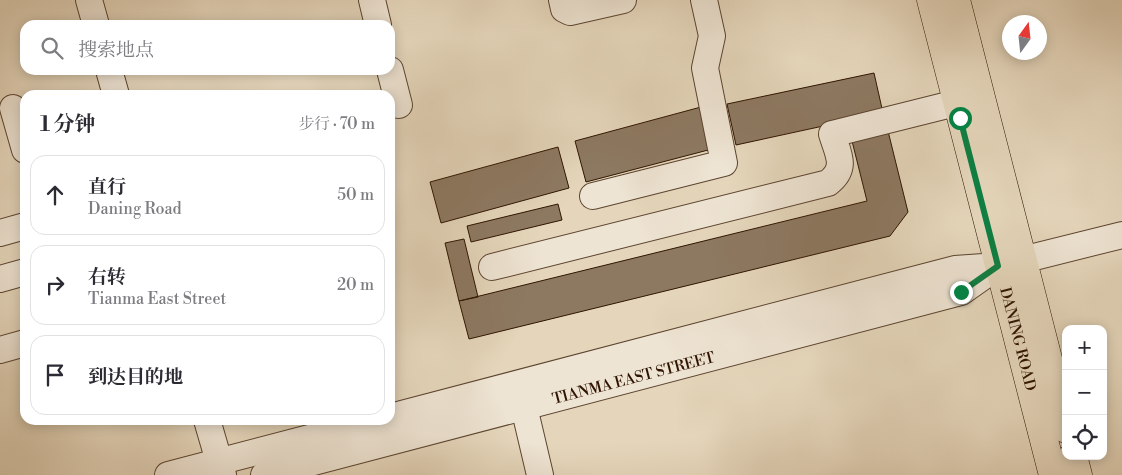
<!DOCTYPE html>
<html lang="zh">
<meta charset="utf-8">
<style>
:root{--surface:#fff;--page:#f2f2f3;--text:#2b2b33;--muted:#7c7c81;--line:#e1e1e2}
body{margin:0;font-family:"Libre Bodoni","Noto Serif SC",serif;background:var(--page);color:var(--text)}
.controls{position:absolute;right:15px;bottom:15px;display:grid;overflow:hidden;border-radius:10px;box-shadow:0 2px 12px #0003}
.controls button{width:45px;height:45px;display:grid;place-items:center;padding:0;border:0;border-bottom:1px solid var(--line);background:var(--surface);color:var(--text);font:25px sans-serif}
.compass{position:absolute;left:1002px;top:15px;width:45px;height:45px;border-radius:50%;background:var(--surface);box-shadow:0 2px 12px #0003;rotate:15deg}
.stop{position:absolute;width:15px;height:15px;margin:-11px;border:4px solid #0b8043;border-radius:50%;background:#fff}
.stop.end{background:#0b8043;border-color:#fff;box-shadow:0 1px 5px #0008}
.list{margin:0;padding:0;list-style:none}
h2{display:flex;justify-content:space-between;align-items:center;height:65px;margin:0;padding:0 20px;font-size:21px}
h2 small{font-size:16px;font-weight:400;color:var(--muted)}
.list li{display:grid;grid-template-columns:32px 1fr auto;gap:15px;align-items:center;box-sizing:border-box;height:80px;margin:0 10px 10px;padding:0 10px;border:1px solid var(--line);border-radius:15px}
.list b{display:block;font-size:19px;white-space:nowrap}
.list p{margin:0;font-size:16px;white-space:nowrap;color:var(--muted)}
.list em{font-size:16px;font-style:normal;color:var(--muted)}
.icon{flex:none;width:28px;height:28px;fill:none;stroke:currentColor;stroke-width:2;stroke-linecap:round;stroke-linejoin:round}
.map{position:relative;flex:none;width:1122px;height:475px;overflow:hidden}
.search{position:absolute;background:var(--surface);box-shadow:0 2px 12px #0003;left:20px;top:20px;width:375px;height:55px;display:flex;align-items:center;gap:12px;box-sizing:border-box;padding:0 18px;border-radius:15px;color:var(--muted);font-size:19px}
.panel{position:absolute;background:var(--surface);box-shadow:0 2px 12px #0003;left:20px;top:90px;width:375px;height:335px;border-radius:15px}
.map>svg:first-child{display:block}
</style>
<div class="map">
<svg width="1122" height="475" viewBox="0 0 1122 475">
<rect width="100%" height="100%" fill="#e5d6bb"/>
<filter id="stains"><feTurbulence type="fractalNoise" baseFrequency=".004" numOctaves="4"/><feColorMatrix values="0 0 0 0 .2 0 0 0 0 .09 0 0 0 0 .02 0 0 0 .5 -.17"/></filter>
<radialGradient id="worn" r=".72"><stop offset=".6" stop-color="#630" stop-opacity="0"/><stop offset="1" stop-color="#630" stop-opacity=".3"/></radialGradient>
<path fill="#8d7962" stroke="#2e1401" d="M874,73L883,113L736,145L727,104Z
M701,107L712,149L586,182L575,141Z
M887,127L908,212L890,236L469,339L459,301L867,201L851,137Z
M558,147L569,188L441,223L430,182Z
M558,204L562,220L471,242L467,226Z
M464,239L478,297L459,301L445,243Z"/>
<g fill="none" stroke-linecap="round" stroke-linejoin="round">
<defs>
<g id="minor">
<path d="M89,0L96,25"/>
<path d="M372,0L378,25"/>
<path d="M562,0L564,9L570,12L623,0"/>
<path d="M109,70L116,95"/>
<path d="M390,70L399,105"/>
<path d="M13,108L25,150"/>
<path d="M593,196L724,163L705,68L712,36L704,0"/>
<path d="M0,233L25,226"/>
<path d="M492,267L828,183C848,168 838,154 832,134L956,103"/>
<path d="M0,279L25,272"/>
<path d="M0,350L25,343"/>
<path d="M524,407L540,475"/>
<path d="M390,417L955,269L998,266L1122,235"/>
<path d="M207,420L223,475"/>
<path d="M168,475L378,420"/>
<path id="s1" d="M264,475L961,292L998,266"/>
</g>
<g id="major">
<path id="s2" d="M931,0L1053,475"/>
<path d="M956,0L1066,429"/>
<path d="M1073,456L1078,475"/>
</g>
</defs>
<use href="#minor" stroke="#5c4430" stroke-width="28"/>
<use href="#major" stroke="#2e1401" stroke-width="29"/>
<use href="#minor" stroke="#eee4d3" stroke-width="26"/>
<use href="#major" stroke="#e5d6bb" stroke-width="28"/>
</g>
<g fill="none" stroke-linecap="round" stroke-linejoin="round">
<path stroke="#0b8043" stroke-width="6" d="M960,118L998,266L961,292"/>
</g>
<g text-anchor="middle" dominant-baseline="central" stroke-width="4" stroke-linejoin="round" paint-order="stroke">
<g font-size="15" fill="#2e1401" stroke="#eee4d3">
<text stroke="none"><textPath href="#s2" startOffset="350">DANING ROAD</textPath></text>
<text stroke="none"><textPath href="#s1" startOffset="382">TIANMA EAST STREET</textPath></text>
</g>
</g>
<rect width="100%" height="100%" filter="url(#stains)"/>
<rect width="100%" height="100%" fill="url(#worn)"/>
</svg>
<div class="controls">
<button>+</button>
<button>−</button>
<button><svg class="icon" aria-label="locate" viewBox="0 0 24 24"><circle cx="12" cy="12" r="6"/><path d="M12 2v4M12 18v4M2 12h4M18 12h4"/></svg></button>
</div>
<svg class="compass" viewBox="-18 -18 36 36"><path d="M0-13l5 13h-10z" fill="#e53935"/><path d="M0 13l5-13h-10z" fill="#7c7c81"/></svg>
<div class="stop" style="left:960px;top:118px"></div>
<div class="stop end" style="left:961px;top:292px"></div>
<div class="search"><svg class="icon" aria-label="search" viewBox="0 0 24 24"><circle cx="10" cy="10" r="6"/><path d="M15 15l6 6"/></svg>搜索地点</div>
<section class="panel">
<h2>1 分钟<small>步行 · 70 m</small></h2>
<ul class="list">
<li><svg class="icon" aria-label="ahead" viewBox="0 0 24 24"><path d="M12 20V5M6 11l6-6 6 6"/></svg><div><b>直行</b><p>Daning Road</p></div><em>50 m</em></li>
<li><svg class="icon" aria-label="right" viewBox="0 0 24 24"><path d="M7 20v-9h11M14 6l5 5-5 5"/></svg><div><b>右转</b><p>Tianma East Street</p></div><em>20 m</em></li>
<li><svg class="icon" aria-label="arrive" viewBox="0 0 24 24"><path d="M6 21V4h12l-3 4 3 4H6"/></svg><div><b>到达目的地</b></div></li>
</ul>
</section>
</div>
